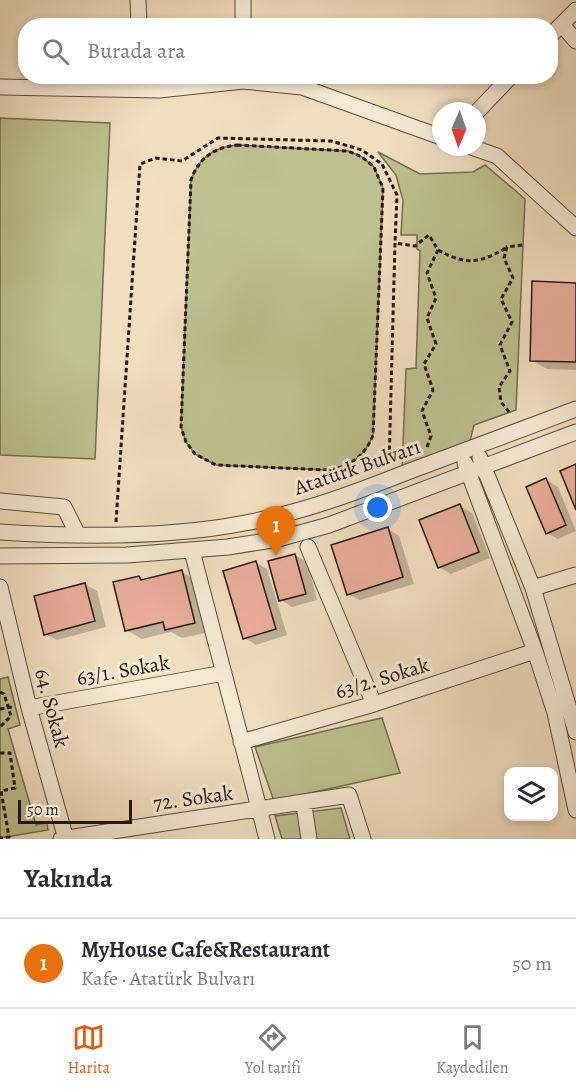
<!DOCTYPE html>
<html lang="tr">
<meta charset="utf-8">
<style>
:root{--surface:#fff;--page:#f2f2f3;--text:#2b2b33;--muted:#7c7c81;--line:#e1e1e2;--accent:#ea580c}
body{margin:0;font-family:Alegreya,serif;background:var(--page);color:var(--text)}
.controls{position:absolute;right:18px;bottom:18px;display:grid;overflow:hidden;border-radius:12px;box-shadow:0 3px 9px #0003}
.controls button{width:54px;height:54px;display:grid;place-items:center;padding:0;border:0;border-bottom:2px solid var(--line);background:var(--surface);color:var(--text);font:30px sans-serif}
.compass{position:absolute;left:432px;top:102px;width:54px;height:54px;border-radius:50%;background:var(--surface);box-shadow:0 3px 9px #0003;rotate:182deg}
.scale{position:absolute;left:18px;bottom:15px;width:114px;box-sizing:border-box;padding-left:6px;border:3px solid #281910;border-top:0;font-size:16px;line-height:21px;white-space:nowrap;color:#281910;-webkit-text-stroke:4px #f6ead5;paint-order:stroke}
.you{position:absolute;left:378px;top:508px;width:21px;height:21px;margin:-15px;border:4px solid #fff;border-radius:50%;background:#1a73e8;box-shadow:0 0 0 9px #1a73e833}
.badge{display:grid;place-items:center;width:39px;height:39px;border-radius:50%;background:var(--accent);color:#fff;font-size:20px;font-weight:700}
.pin{position:absolute;translate:-50% -50px;filter:drop-shadow(0 2px 3px #0008)}
.pin::after{content:'';position:absolute;top:32px;width:21px;height:18px;background:inherit;clip-path:polygon(0 0,100% 0,50% 100%)}
.list{margin:0;padding:0;list-style:none}
h2{display:flex;justify-content:space-between;align-items:center;height:78px;margin:0;padding:0 24px;font-size:26px}
h2 small{font-size:20px;font-weight:400;color:var(--muted)}
.list li{display:grid;grid-template-columns:39px 1fr auto;gap:18px;align-items:center;box-sizing:border-box;height:90px;padding:0 24px;border-top:2px solid var(--line)}
.list b{display:block;font-size:22px;white-space:nowrap}
.list p{margin:0;font-size:20px;white-space:nowrap;color:var(--muted)}
.list em{font-size:20px;font-style:normal;color:var(--muted)}
.icon{flex:none;width:33px;height:33px;fill:none;stroke:currentColor;stroke-width:2;stroke-linecap:round;stroke-linejoin:round}
.map{position:relative;flex:none;width:576px;height:839px;overflow:hidden}
.search{position:absolute;background:var(--surface);box-shadow:0 3px 9px #0003;left:18px;right:18px;top:18px;height:66px;display:flex;align-items:center;gap:15px;box-sizing:border-box;padding:0 21px;border-radius:24px;color:var(--muted);font-size:22px}
.sheet{height:168px;background:var(--surface)}
nav{display:flex;justify-content:space-around;align-items:center;box-sizing:border-box;height:84px;border-top:2px solid var(--line);background:var(--surface);font-size:16px;color:var(--muted)}
nav a{display:grid;justify-items:center;gap:3px}
nav .on{color:var(--accent)}
.map>svg:first-child{display:block}
</style>
<div class="map">
<svg width="576" height="839" viewBox="0 0 576 839">
<rect width="100%" height="100%" fill="#f1debf"/>
<filter id="stains"><feTurbulence type="fractalNoise" baseFrequency=".00333" numOctaves="4"/><feColorMatrix values="0 0 0 0 .2 0 0 0 0 .09 0 0 0 0 .02 0 0 0 .5 -.17"/></filter>
<radialGradient id="worn" r=".72"><stop offset=".6" stop-color="#630" stop-opacity="0"/><stop offset="1" stop-color="#630" stop-opacity=".3"/></radialGradient>
<path fill="#bec08f" stroke="#736c50" stroke-width="1.5" d="M0,118L110,123L95,459L0,455Z
M237,145L348,151L362,157L374,167L383,188L373,435C365,456 349,468 327,470L216,465L195,454L186,442L181,427L191,180C198,159 214,147 237,145Z
M378,152L420,174L473,172L485,165L525,199L516,410L474,425L469,445L402,470L406,369L416,368L420,251L417,249V235H401L403,200L396,175Z
M8,677L20,725L8,729L36,825L47,823L48,830L0,838V679Z
M382,718L400,773L274,801L255,747Z
M341,808L350,839H282L275,816Z"/>
<path fill="#0003" d="M576,284V370L547,369L531,360Z
M546,480L558,487L576,531L558,539L547,533Z
M460,506L472,513L490,558L451,574L439,567Z
M388,529L399,536L414,584L360,600L348,594Z
M295,555L307,562L317,600L292,607L281,600Z
M255,562L267,569L287,635L256,645L245,638Z
M182,572L197,581L210,632L182,638L171,632L142,639L126,630L139,577L145,581Z
M85,584L97,591L106,627L57,640L45,634Z"/>
<path fill="#e9ad9a" stroke="#281910" stroke-width="1.5" d="M532,281L576,283V362L530,361Z
M576,464V510L560,471Z
M546,478L566,525L546,534L526,487Z
M460,504L479,552L438,568L419,520Z
M388,527L403,577L347,595L331,545Z
M295,554L306,594L279,601L268,561Z
M256,561L276,629L243,639L223,571Z
M182,570L195,623L165,630L163,622L125,631L113,582L139,576L141,580Z
M85,583L95,621L44,635L34,596Z"/>
<g fill="none" stroke-linecap="round" stroke-linejoin="round">
<defs>
<path id="minor" d="M138,0L139,26
M562,25L576,41
M243,26V0
M550,36L576,10
M0,87L159,90L243,81L302,87L441,137
M477,112L511,76
M471,147L497,156L576,228
M480,458L533,588L576,732
M465,463L535,651L555,713L576,810
M0,501L64,507L78,535
M0,532C78,537 168,538 245,523C304,512 354,493 410,471C465,451 520,430 576,409
M308,547L374,704
M192,551L267,839
M0,556L127,555L228,547L278,539L329,525L576,432
M0,587L29,708L66,839
M533,588L576,575
M29,708L224,673
M241,742L374,704L535,651
M305,812L309,839
M61,839L349,795L363,839"/>
</defs>
<use href="#minor" stroke="#5a4a3c" stroke-width="17"/>
<path stroke="#281910" stroke-width="3" stroke-dasharray="4.5 3" stroke-linecap="butt" d="M237,145L348,151L362,157L374,167L383,188L373,435C365,456 349,468 327,470L216,465L195,454L186,442L181,427L191,180C198,159 214,147 237,145Z
M438,250C466,265 478,264 506,248
M509,412L501,402L499,387L510,371L500,345L512,322L501,299L513,278L504,258L507,247L523,245
M389,465L395,243L415,246L429,235L438,250L427,273L436,298L427,318L436,344L424,364L433,390L422,411L431,436L426,450
M116,522L140,164L156,158L182,161L218,138L331,141L362,150L382,164L397,195L395,243
M0,692L4,694L11,716L0,727
M0,709L12,707
M0,753H10L15,788L1,791L9,837L0,838"/>
<use href="#minor" stroke="#f6ead5" stroke-width="15"/>
</g>
<g text-anchor="middle" dominant-baseline="central" stroke-width="6" stroke-linejoin="round" paint-order="stroke">
<g font-size="21" fill="#281910" stroke="#f6ead5">
<text transform="translate(357 467) rotate(-19)">Atatürk Bulvarı</text>
<text transform="translate(123 670) rotate(-10)">63/1. Sokak</text>
<text transform="translate(382 678) rotate(-17)">63/2. Sokak</text>
<text transform="translate(52 708) rotate(75)">64. Sokak</text>
<text transform="translate(193 798) rotate(-8)">72. Sokak</text>
</g>
</g>
<rect width="100%" height="100%" filter="url(#stains)"/>
<rect width="100%" height="100%" fill="url(#worn)"/>
</svg>
<div class="controls">
<button><svg class="icon" aria-label="layers" viewBox="0 0 24 24"><path d="M12 4l9 5-9 5-9-5zM3 14l9 5 9-5"/></svg></button>
</div>
<svg class="compass" viewBox="-18 -18 36 36"><path d="M0-13l5 13h-10z" fill="#e53935"/><path d="M0 13l5-13h-10z" fill="#7c7c81"/></svg>
<div class="scale">50 m</div>
<div class="you"></div>
<div class="pin badge" style="left:276px;top:556px;background:#e8710a">1</div>
<div class="search"><svg class="icon" aria-label="search" viewBox="0 0 24 24"><circle cx="10" cy="10" r="6"/><path d="M15 15l6 6"/></svg>Burada ara</div>
</div>
<section class="sheet">
<h2>Yakında<small></small></h2>
<ul class="list">
<li><span class="badge" style="background:#e8710a">1</span><div><b>MyHouse Cafe&amp;Restaurant</b><p>Kafe · Atatürk Bulvarı</p></div><em>50 m</em></li>
</ul>
</section>
<nav>
<a class="on"><svg class="icon" aria-label="map" viewBox="0 0 24 24"><path d="M3 6l6-2 6 2 6-2v14l-6 2-6-2-6 2zM9 4v14M15 6v14"/></svg>Harita</a>
<a><svg class="icon" aria-label="directions" viewBox="0 0 24 24"><path d="M12 3l9 9-9 9-9-9zM9 14v-3h6M13 9l2 2-2 2"/></svg>Yol tarifi</a>
<a><svg class="icon" aria-label="saved" viewBox="0 0 24 24"><path d="M7 4h10v16l-5-4-5 4z"/></svg>Kaydedilen</a>
</nav>
